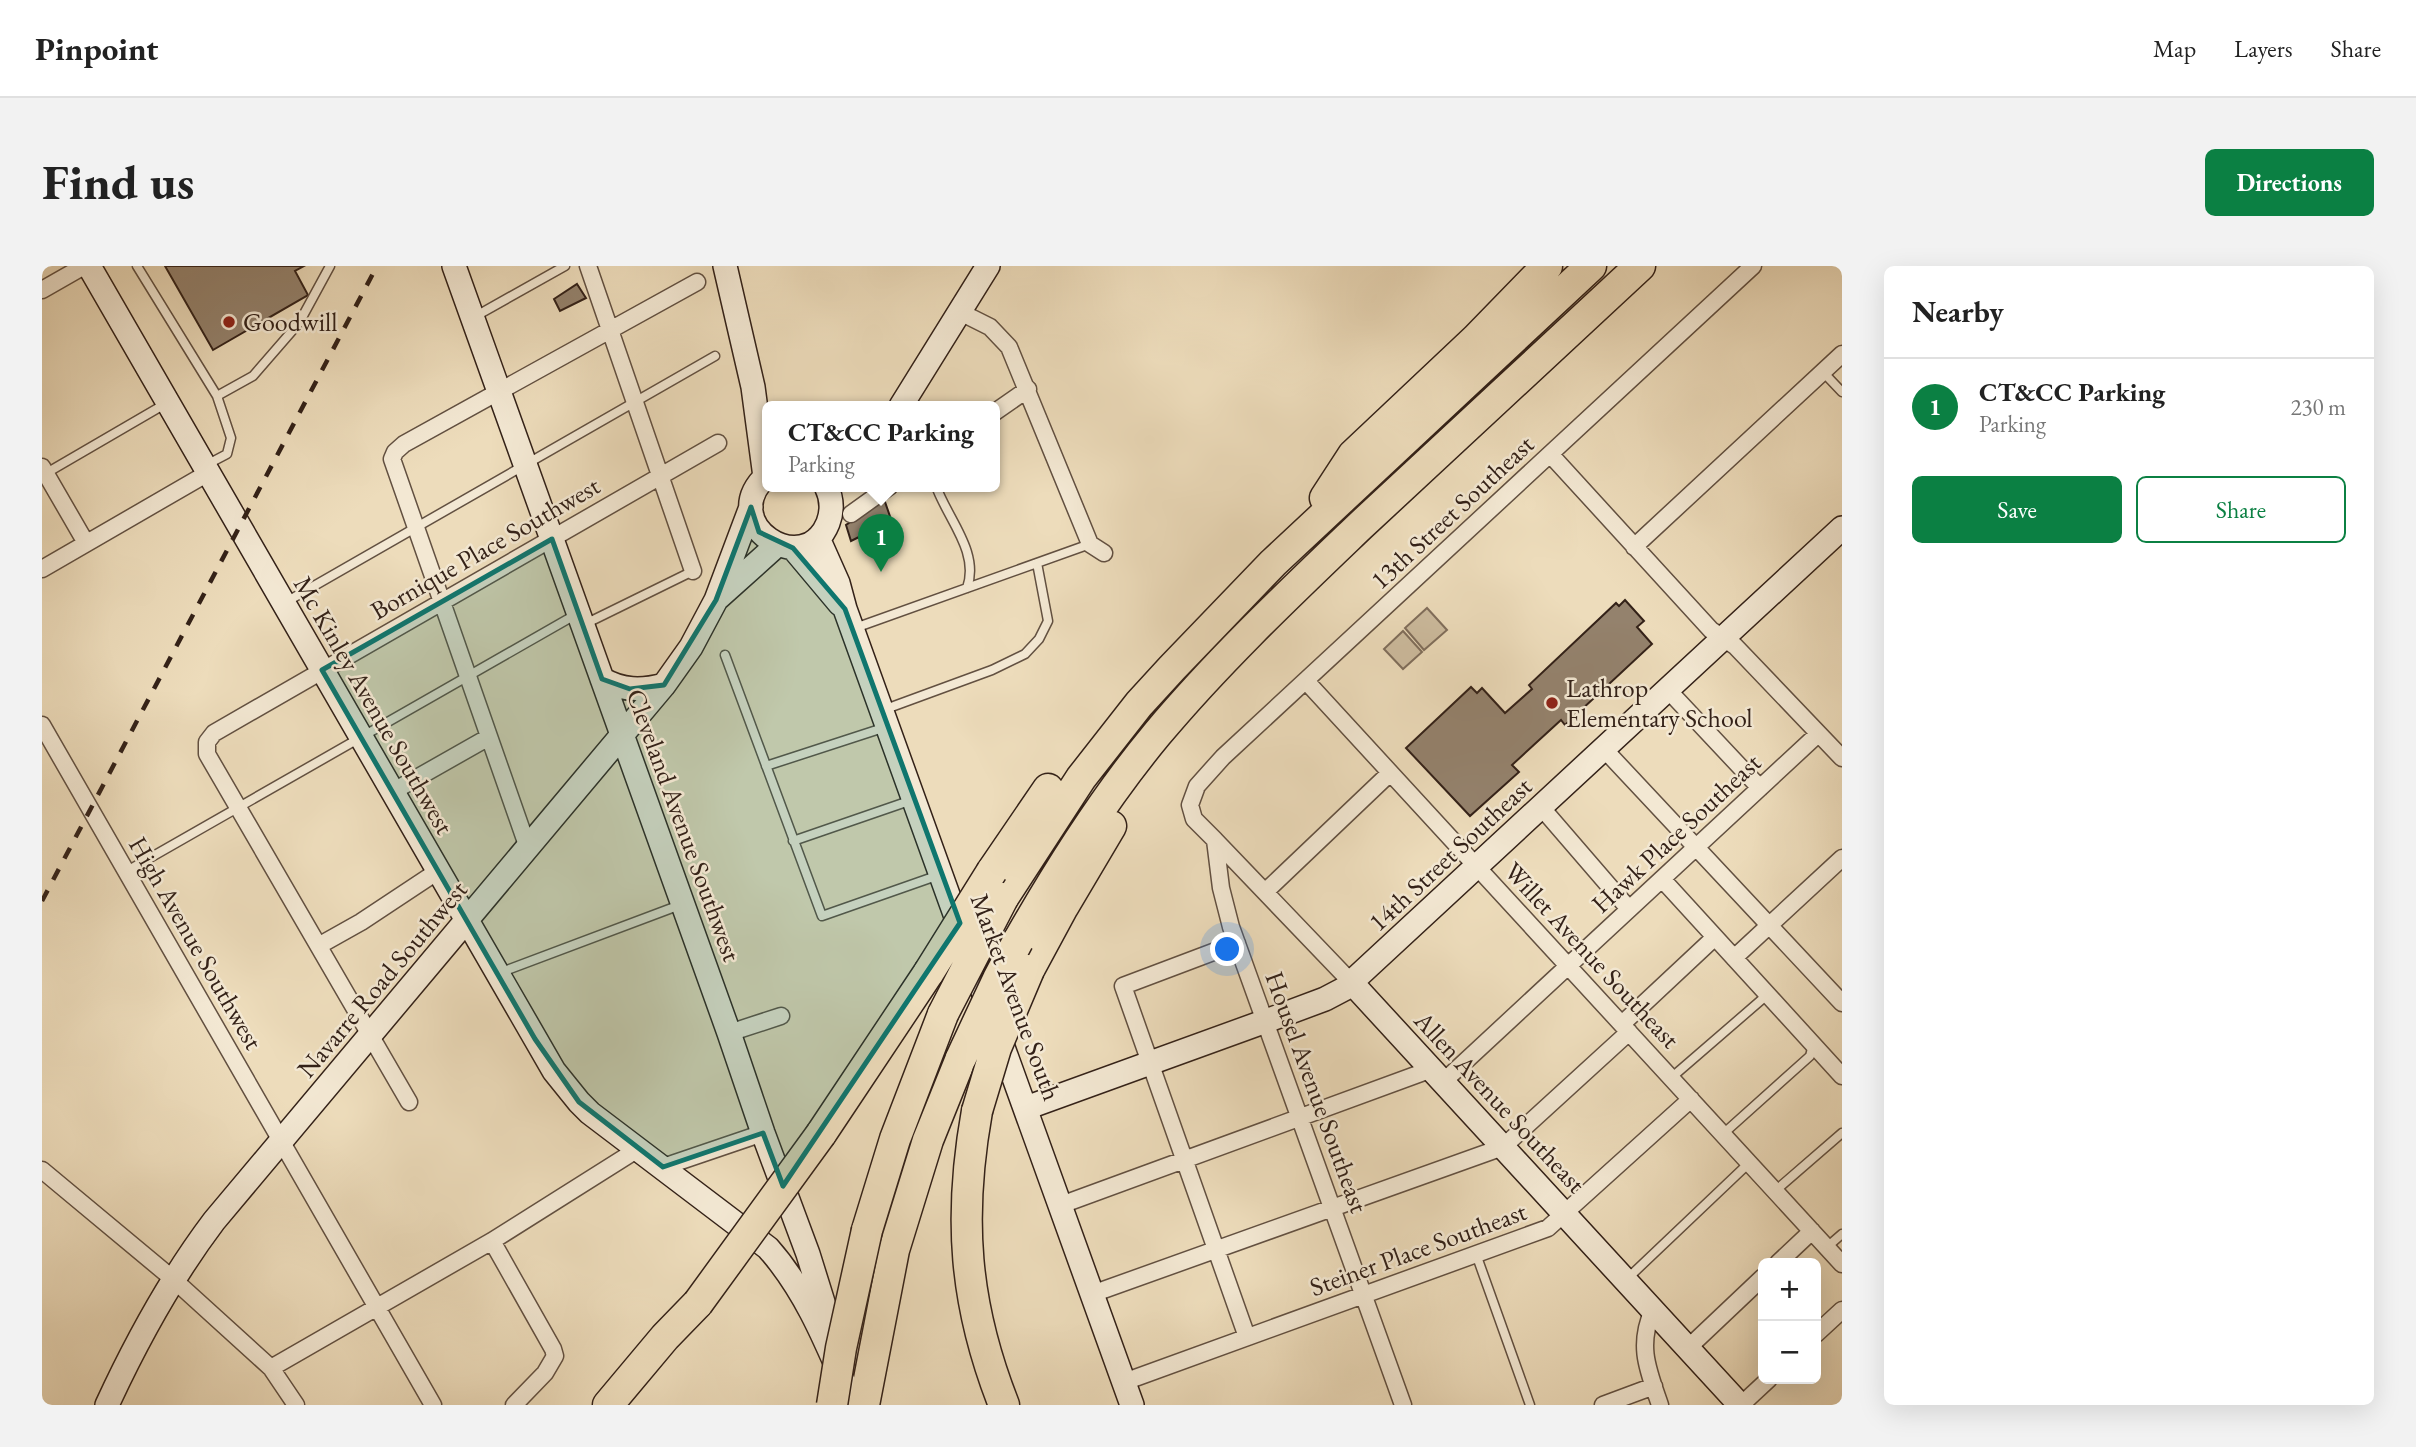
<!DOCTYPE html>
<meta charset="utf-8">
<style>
:root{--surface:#fff;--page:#f2f2f2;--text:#222;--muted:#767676;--line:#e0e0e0;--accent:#0b8043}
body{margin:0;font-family:"EB Garamond",serif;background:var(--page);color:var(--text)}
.controls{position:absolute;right:21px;bottom:21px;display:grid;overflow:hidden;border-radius:10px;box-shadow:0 7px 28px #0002}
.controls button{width:63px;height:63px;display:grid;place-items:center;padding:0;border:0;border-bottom:2px solid var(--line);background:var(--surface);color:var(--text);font:35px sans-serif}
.you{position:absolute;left:1186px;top:684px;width:24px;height:24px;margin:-18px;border:5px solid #fff;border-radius:50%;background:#1a73e8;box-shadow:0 0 0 10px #1a73e833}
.badge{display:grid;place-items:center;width:46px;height:46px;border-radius:50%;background:var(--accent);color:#fff;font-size:23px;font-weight:700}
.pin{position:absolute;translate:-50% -58px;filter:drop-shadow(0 2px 4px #0008)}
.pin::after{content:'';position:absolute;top:37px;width:24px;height:21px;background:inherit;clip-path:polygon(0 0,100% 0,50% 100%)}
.popup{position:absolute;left:720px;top:135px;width:238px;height:91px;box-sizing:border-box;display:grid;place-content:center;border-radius:10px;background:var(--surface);filter:drop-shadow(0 2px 5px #0005);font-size:23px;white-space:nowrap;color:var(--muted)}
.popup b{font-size:26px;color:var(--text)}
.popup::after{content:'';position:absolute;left:50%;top:100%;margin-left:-14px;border:14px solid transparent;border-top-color:var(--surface)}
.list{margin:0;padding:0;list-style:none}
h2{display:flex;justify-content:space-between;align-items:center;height:91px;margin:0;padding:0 28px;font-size:30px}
h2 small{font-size:23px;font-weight:400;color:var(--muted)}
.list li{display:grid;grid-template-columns:46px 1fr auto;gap:21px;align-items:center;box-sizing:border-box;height:98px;padding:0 28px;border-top:2px solid var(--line)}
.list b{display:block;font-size:26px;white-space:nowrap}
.list p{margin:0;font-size:23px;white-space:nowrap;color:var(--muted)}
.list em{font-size:23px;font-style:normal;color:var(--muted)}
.actions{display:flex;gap:14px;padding:21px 28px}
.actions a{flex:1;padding:16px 0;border:2px solid var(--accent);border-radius:10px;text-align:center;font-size:24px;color:var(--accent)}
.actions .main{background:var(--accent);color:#fff}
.map{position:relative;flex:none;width:1800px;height:1139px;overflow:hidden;border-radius:10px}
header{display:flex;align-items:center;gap:42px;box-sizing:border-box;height:98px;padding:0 35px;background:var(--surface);border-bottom:2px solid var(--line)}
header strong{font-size:33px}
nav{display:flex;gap:38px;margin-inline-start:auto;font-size:24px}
.intro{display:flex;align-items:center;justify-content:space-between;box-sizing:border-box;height:168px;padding:0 42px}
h1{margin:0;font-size:49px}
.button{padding:18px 32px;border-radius:10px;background:var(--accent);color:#fff;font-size:24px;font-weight:700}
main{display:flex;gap:42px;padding:0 42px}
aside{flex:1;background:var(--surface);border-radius:10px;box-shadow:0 7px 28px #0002}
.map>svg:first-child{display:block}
</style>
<header>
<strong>Pinpoint</strong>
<nav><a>Map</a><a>Layers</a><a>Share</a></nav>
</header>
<div class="intro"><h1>Find us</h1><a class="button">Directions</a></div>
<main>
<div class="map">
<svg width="1800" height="1139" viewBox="0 0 1800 1139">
<rect width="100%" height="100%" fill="#eddcbb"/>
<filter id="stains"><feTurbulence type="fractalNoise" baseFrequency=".00286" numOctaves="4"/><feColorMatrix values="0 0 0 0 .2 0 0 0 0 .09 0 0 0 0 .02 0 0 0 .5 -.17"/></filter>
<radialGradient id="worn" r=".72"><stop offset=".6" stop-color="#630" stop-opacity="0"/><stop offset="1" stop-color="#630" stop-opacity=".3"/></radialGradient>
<path fill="#cdbc9f" stroke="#806e5c" stroke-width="2" d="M1385,342L1405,364L1382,384L1363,362Z
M1361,365L1380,386L1361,403L1342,383Z"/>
<path fill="#94826d" stroke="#332118" stroke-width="2" d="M123,0H262L253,5L266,29L171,84Z
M535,18L544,32L518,45L512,33Z
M842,233L852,262L819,277L817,271L809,275L804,259Z
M1583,334L1602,355L1595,361L1610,378L1523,459L1519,454L1470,499L1477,506L1428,550L1364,482L1429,421L1435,427L1440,422L1463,447L1490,423L1487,419L1574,337L1577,340Z"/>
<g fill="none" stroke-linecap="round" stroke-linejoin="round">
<defs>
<path id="lane" d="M95,0L175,130L189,172L185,188L166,198
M434,50L523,0
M1781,106L1800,126
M175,130L211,110L257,57L288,0
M1,209L123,138
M894,220C905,252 938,286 925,322
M244,336L673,90
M543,358L651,305
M813,362L1048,278
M683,389L780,650L897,609
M841,444L950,404L983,388L997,373L1006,355L995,297
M724,500L844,461
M751,575L870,534
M85,605L533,349
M457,707L638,639
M1629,812L1725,729
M1681,868L1768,790L1771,779
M1733,925L1800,867
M1785,981L1800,968
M1434,988L1488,1139
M1586,1012L1707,897"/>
<path id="street" d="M546,0L651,305
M0,24L42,0
M918,46L948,61L967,81L1048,278L1062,287
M953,146L986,123
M1508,188L1669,364L1693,380L1800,492
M0,201L44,277
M809,248L848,220
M1592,281L1800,88
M0,303L166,207
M1264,415L1800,998
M1626,424L1718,522
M0,459L391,1139
M1562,483L1800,737
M350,526L447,471
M1499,541L1587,643
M1173,574L1310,717
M486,582L350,193L353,186L362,178L655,16
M1620,613L1800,810
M1223,626L1348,507
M1195,677L1081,720L1205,1071
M278,679L319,656L396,605
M1692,692L1800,592
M1580,758L1673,671
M687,767L739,750
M1401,816L1776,468
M367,836L165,488V476L172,467L676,177
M621,901L721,867
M0,904L131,1013L229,1102L254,1139
M1019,939L1390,803
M450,975L511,1083L513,1090L503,1107L472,1139
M1736,997L1770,965
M1050,1028L1461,881L1587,766
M1611,1044C1595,1080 1606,1104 1618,1139
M1774,1068L1800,1044
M1646,1082L1721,1011
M229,1102L450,975L596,883
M1082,1116L1506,962L1649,833
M1361,1139L1189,661L1179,622L1173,574L1152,553L1148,539L1155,520L1181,491L1711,0
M1561,1139L1612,1120
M1699,1139L1727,1113"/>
<path id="secondary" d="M47,0L512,805L537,836L548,847L726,982C766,1027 787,1083 811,1138
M412,0L687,767L721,867L766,988L790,1065
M683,0L711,121L723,211
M859,140L946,0
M725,209C672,258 763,315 786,257C791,244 790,232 784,220
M776,272L796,317L803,343L1090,1139
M751,282L798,338
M676,332L735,279
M560,413C580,425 600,425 622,419
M1310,717L1698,1139
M984,842L1224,755L1283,733L1302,723L1800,262
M65,1139C95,1074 129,1012 172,955L622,419L649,381L674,334L709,241"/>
<path id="highway" d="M1283,232L1311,189L1434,73L1505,0
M950,605L1006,523
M961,632L1039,512L1097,438L1130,402L1231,297L1549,0
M976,675C1017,603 1061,533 1115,468C1177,394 1248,327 1318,260C1411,173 1505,87 1598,0
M987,704L1021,641L1069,560
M935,845C916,951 922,1038 962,1139
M779,868L887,706
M825,964L853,873L901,748
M566,1139L623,1071L656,1037
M822,1139L852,984L886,874L919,792"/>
</defs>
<use href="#lane" stroke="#625041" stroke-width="11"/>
<use href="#street" stroke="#625041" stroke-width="19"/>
<use href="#secondary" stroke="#332118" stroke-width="26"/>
<use href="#highway" stroke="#332118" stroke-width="33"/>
<use href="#lane" stroke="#f3e8d3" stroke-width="8"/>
<use href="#street" stroke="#f3e8d3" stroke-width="16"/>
<use href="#secondary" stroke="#f3e8d3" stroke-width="23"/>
<use href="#highway" stroke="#eddcbb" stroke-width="30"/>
<path stroke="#332118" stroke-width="4.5" stroke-dasharray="12 12" stroke-linecap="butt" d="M0,635L335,0"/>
<defs>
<path id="highway-bridge" d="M887,706L950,605
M901,748L961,632
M919,792L956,713L976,675
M935,845L954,782L987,704
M656,1037L779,868
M790,1139L799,1082L825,964"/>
</defs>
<use href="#highway-bridge" stroke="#332118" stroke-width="33" stroke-linecap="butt"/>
<use href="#highway-bridge" stroke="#eddcbb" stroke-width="30"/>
</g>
<path fill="#0f766e" fill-opacity="0.2" stroke="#0f766e" stroke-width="5" stroke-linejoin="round" d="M709,241L717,266L751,282L803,343L918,657L741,920L721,867L621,901L537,836L493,773L280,404L510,273L560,413L588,423L622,419L674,334Z"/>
<g fill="#8f2418" stroke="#f3e8d3" stroke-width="2.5">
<circle cx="187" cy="56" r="7"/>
<circle cx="1510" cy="437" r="7"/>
</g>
<g text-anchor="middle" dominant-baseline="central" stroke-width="5" stroke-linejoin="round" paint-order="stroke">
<g font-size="26" fill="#332118" stroke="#f3e8d3" text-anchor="start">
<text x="201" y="56">Goodwill</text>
<text x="1524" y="422">Lathrop<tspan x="1524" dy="30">Elementary School</tspan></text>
</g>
<g font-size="26" fill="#332118" stroke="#f3e8d3">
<text transform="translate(1410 246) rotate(-43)">13th Street Southeast</text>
<text transform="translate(443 282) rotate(-30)">Bornique Place Southwest</text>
<text transform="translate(332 439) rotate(60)">Mc Kinley Avenue Southwest</text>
<text transform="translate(642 559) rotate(70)">Cleveland Avenue Southwest</text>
<text transform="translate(1634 567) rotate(-43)">Hawk Place Southeast</text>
<text transform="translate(1408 588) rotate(-43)">14th Street Southeast</text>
<text transform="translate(154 677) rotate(60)">High Avenue Southwest</text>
<text transform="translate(1550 689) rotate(47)">Willet Avenue Southeast</text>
<text transform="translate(340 713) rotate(-50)">Navarre Road Southwest</text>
<text transform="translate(974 731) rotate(70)">Market Avenue South</text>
<text transform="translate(1275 826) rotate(70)">Housel Avenue Southeast</text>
<text transform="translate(1458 836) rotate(47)">Allen Avenue Southeast</text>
<text transform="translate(1376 983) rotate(-20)">Steiner Place Southeast</text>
</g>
</g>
<rect width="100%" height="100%" filter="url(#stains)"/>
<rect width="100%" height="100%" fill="url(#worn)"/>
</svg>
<div class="controls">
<button>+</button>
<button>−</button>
</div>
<div class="you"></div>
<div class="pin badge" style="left:839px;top:306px">1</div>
<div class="popup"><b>CT&amp;CC Parking</b>Parking</div>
</div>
<aside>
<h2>Nearby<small></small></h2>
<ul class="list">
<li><span class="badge">1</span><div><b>CT&amp;CC Parking</b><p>Parking</p></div><em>230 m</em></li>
</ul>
<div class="actions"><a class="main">Save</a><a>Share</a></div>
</aside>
</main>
